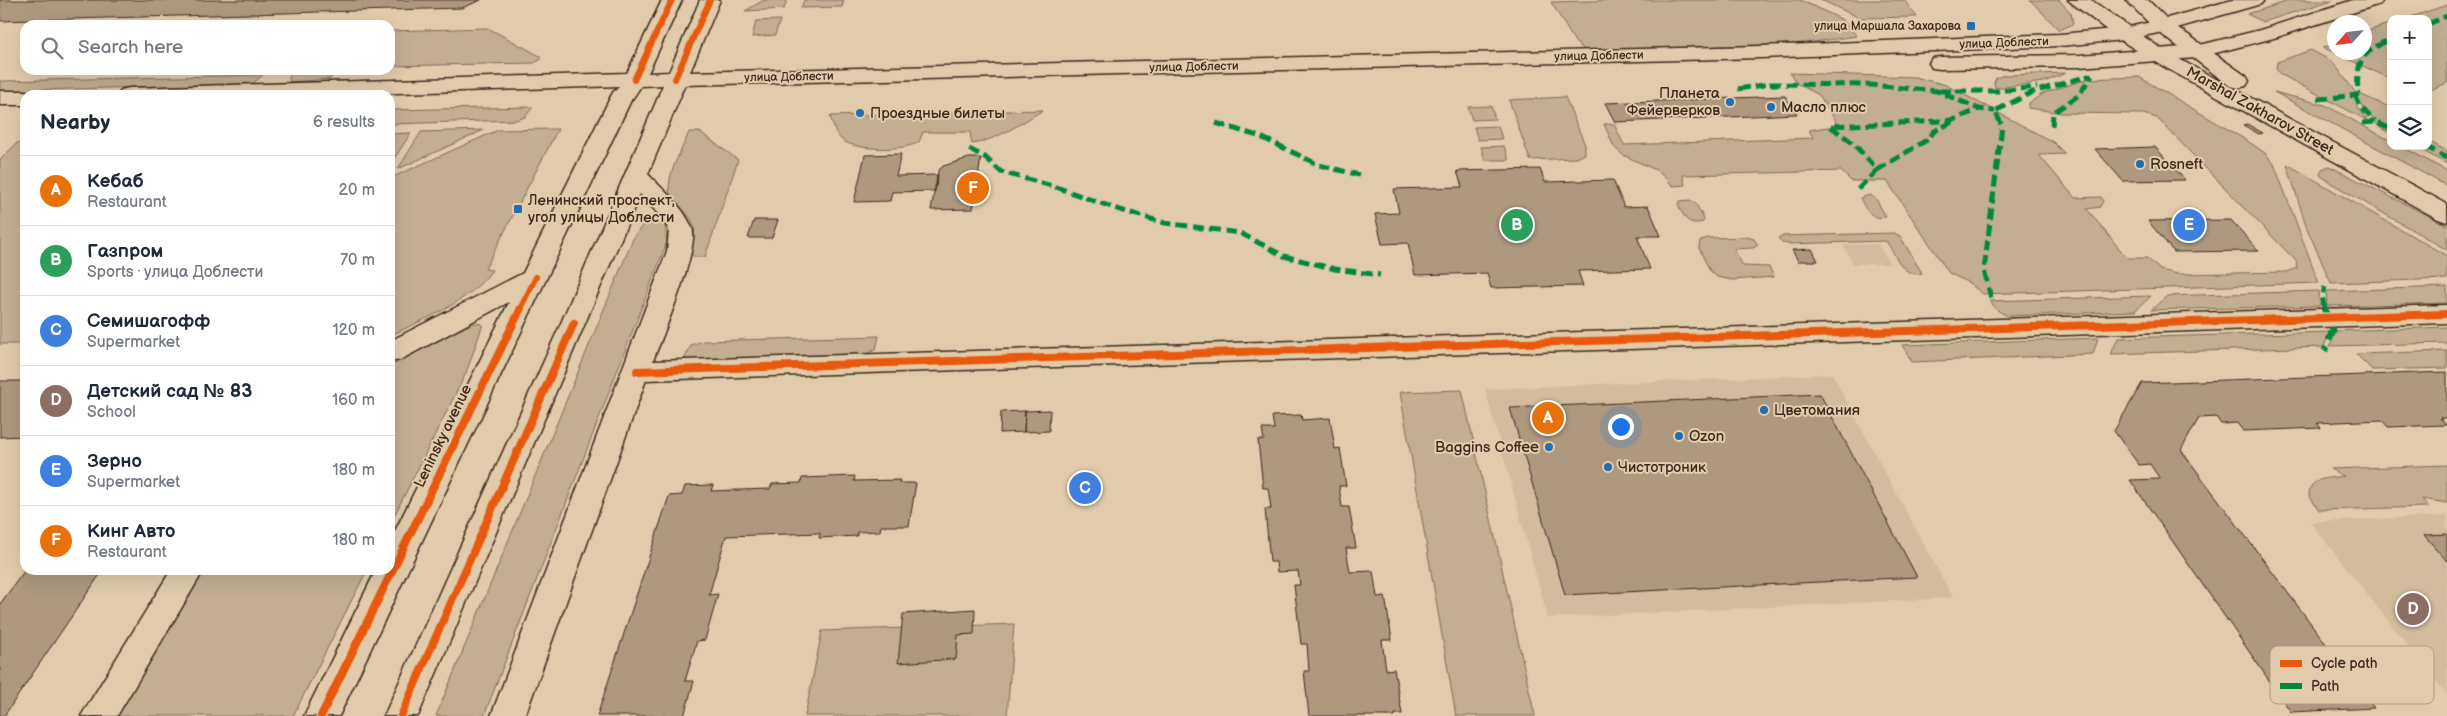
<!DOCTYPE html>
<meta charset="utf-8">
<style>
:root{--surface:#fff;--page:#f6f6f7;--text:#1f2937;--muted:#747a83;--line:#e0e1e3;--accent:#2563eb}
body{margin:0;font-family:"Balsamiq Sans",sans-serif;background:var(--page);color:var(--text)}
.controls{position:absolute;right:15px;top:15px;display:grid;overflow:hidden;border-radius:10px;box-shadow:0 5px 20px #0002}
.controls button{width:45px;height:45px;display:grid;place-items:center;padding:0;border:0;border-bottom:1px solid var(--line);background:var(--surface);color:var(--text);font:25px sans-serif}
.compass{position:absolute;left:2327px;top:15px;width:45px;height:45px;border-radius:50%;background:var(--surface);box-shadow:0 5px 20px #0002;rotate:243deg}
.you{position:absolute;left:1620px;top:426px;width:18px;height:18px;margin:-12px;border:4px solid #fff;border-radius:50%;background:#1a73e8;box-shadow:0 0 0 8px #1a73e833}
.badge{display:grid;place-items:center;width:32px;height:32px;border-radius:50%;background:var(--accent);color:#fff;font-size:16px;font-weight:700}
.pin{position:absolute;translate:-50% -50%;border:2px solid #fff;box-shadow:0 1px 5px #0006}
.list{margin:0;padding:0;list-style:none}
h2{display:flex;justify-content:space-between;align-items:center;height:65px;margin:0;padding:0 20px;font-size:21px}
h2 small{font-size:16px;font-weight:400;color:var(--muted)}
.list li{display:grid;grid-template-columns:32px 1fr auto;gap:15px;align-items:center;box-sizing:border-box;height:70px;padding:0 20px;border-top:1px solid var(--line)}
.list b{display:block;font-size:19px;white-space:nowrap}
.list p{margin:0;font-size:16px;white-space:nowrap;color:var(--muted)}
.list em{font-size:16px;font-style:normal;color:var(--muted)}
.icon{flex:none;width:28px;height:28px;fill:none;stroke:currentColor;stroke-width:2;stroke-linecap:round;stroke-linejoin:round}
.map{position:relative;flex:none;width:2447px;height:716px;overflow:hidden}
.search{position:absolute;background:var(--surface);box-shadow:0 5px 20px #0002;left:20px;top:20px;width:375px;height:55px;display:flex;align-items:center;gap:12px;box-sizing:border-box;padding:0 18px;border-radius:15px;color:var(--muted);font-size:19px}
.panel{position:absolute;background:var(--surface);box-shadow:0 5px 20px #0002;left:20px;top:90px;width:375px;height:485px;border-radius:15px}
.map>svg:first-child{display:block}
</style>
<div class="map">
<svg width="2447" height="716" viewBox="0 0 2447 716">
<rect width="100%" height="100%" fill="#e1cbaa"/>
<filter id="ink" filterUnits="userSpaceOnUse"><feTurbulence type="fractalNoise" baseFrequency=".02" numOctaves="2"/><feDisplacementMap in="SourceGraphic" scale="10" xChannelSelector="R" yChannelSelector="G"/><feConvolveMatrix kernelMatrix="1 2 1 2 8 2 1 2 1" color-interpolation-filters="sRGB"/></filter>
<g filter="url(#ink)">
<path fill="#d2bc9d" d="M1878,244L1890,264H1853L1843,245Z
M1832,374L1953,598L1548,618L1485,389Z
M2447,516V695L2310,522Z"/>
<path fill="#c3ae91" stroke="#7f6c58" d="M764,0H787L784,9L745,11Z
M804,0H844L842,7L801,8Z
M1622,0H1800L1841,19L1857,36L1799,44L1585,50L1575,42L1551,2Z
M1821,0H1904L1917,17L1860,18Z
M2030,0H2059L2071,13L2073,24L2059,30Z
M2292,0H2333L2263,22L2247,14Z
M2447,5V83L2428,91V19H2405Z
M780,20L775,35L752,37L756,21Z
M2391,23V79L2322,47L2334,45V52H2364L2365,32Z
M488,28L540,56V60L534,63L390,66V31Z
M2311,50L2333,62L2355,92L2391,108V134L2379,127L2357,98V106L2368,121L2280,74L2276,69L2277,62Z
M263,70H269L252,84L0,91V81L259,75Z
M291,70H337L330,79L290,82L289,78Z
M1790,73L1915,77L1946,85L2053,142L2065,154L2039,155L2075,198L2101,197L2103,201L2100,207L2087,209L2127,258H2147L2160,270L2178,274L2287,272L2297,268L2296,261L2157,118L2143,114L2062,113L2028,108L2029,103L2044,93L2087,79L2139,77L2246,140L2265,153L2274,164L2319,283L1983,294L1969,283L1949,273L1887,181H1851L1841,171L1683,175L1685,185L1673,186L1658,171L1623,155L1614,147L1604,124H1614L1624,145L1813,138L1809,130L1834,126L1836,121L1819,95L1796,83Z
M2066,73L2044,82L1995,88L1994,83L1996,78L2004,75Z
M2274,92L2325,105L2391,141V146H2401L2447,171V186Z
M1565,97L1585,145V154L1577,158L1530,160L1509,100Z
M1491,106L1495,119L1472,120L1468,107Z
M533,107L525,117L516,120L390,124V110Z
M1043,110C1020,124 999,139 972,144L970,132H923L919,142C905,151 856,151 842,140C835,135 833,124 830,116Z
M1498,126L1502,139L1478,140L1474,127Z
M558,129L485,269L492,270C469,303 425,318 390,336V181L393,177L498,130Z
M484,130L398,169L421,132Z
M689,132H700L738,160L705,257H695L690,253C691,244 696,236 694,227C691,211 669,204 669,188C669,170 683,148 689,132Z
M411,133L390,165V134Z
M2428,141L2447,151V164L2414,146H2428Z
M17,143H25V344H0V160Z
M1504,146L1509,160H1485L1481,147Z
M2287,164L2447,256V279L2331,283L2306,226Z
M2329,166L2447,225V250L2331,183L2320,175L2322,169Z
M1870,195L1876,199L1886,217C1871,220 1866,210 1860,198Z
M1690,200L1696,204L1704,219L1703,222C1687,226 1684,217 1678,204L1680,201Z
M654,219L665,226L667,242L484,716H436L633,239L645,221Z
M1894,233L1900,236L1922,273C1903,279 1896,255 1886,241L1788,244L1783,243L1778,238L1782,236Z
M1747,237L1754,239L1758,245L1753,248L1734,249L1743,266L1769,267L1774,277L1732,280L1717,277L1710,271L1699,248L1700,241L1707,238Z
M2447,287V303L2327,306L2326,291Z
M2319,291L2320,306L2151,310L2167,296Z
M2151,296L2135,311L2007,316L1997,310L1990,301Z
M473,323L482,324V327L466,373L390,524V366Z
M2447,327V343L2330,346L2336,331Z
M2329,332L2324,347L2111,354L2118,338Z
M879,336L876,349L867,354L684,360L691,345L703,341Z
M2098,338L2093,354L1912,362L1902,345Z
M2447,351V368L2372,370L2356,354Z
M1462,390L1535,716H1456L1400,392Z
M2447,465V503L2422,499L2429,507L2319,510L2309,496C2309,476 2328,479 2344,476L2330,469Z
M200,570H367L293,716H111Z
M1014,624L1007,716H805L822,631Z"/>
<path fill="#ae997f" stroke="#3b2a1e" d="M0,0H481L462,8L0,21Z
M1785,96L1797,114L1615,122L1605,103Z
M2247,124L2263,133L2259,134L2243,125Z
M2155,147L2185,180L2123,181L2095,149Z
M901,154L896,176L938,175L935,191L892,192L890,201L854,202L865,155Z
M969,158H981L973,209L931,210L938,171L943,166Z
M1540,169L1545,182L1613,180L1624,207L1648,206L1661,236H1637L1650,269L1578,271L1583,286L1491,288L1487,273L1415,275L1408,243L1382,244L1375,214L1399,213L1394,189L1462,187L1457,171Z
M754,220H778L772,238H748Z
M2231,220L2259,251L2174,252L2148,221Z
M1812,249L1818,261H1798L1792,250Z
M2447,372V418H2440L2446,425L2388,427L2382,420L2317,423L2321,428L2243,431L2237,423L2221,424L2216,417L2199,418L2181,450L2374,708L2291,712L2130,480L2160,479L2150,464L2139,465L2114,431L2142,383Z
M0,381H25V436L0,437Z
M1820,394L1917,577L1565,595L1510,408Z
M1050,410L1049,431L1024,432L1025,411Z
M1025,411L1024,432L1000,433L1001,412Z
M1301,415L1302,420L1330,418L1335,449L1340,448L1346,486H1339L1342,507H1349L1356,548H1346L1350,572L1373,571L1377,597L1385,596L1392,640H1382L1386,670L1394,669L1402,714H1395V716H1309L1304,671H1309L1307,644H1301L1294,585H1300L1298,571L1277,572L1276,562H1270L1265,509H1271L1268,488H1263L1258,440H1264L1262,429H1274L1272,416Z
M855,476L854,481L900,480L899,483H916L909,526H881L880,531L857,532V536L819,538L820,533L726,536L709,595L718,594L705,640L697,641L685,681H694L684,716H597L669,496L682,495L685,486L713,485L711,491L770,489L772,484L801,483L802,478Z
M2447,534V561L2424,535Z
M25,570H103L4,716H0V604Z
M975,609L974,634L958,635L956,659L898,663L903,614Z"/>
<g fill="none" stroke-linecap="round" stroke-linejoin="round">
<defs>
<path id="minor" d="M2068,0H2091L2166,52L2447,204V222L2438,219L2152,60L2117,38Z
M2126,0H2148L2170,22L2246,76L2249,81L2246,86L2238,88L2230,86L2156,30Z
M670,88L678,90L681,95L648,174C664,191 684,207 692,228C700,248 662,337 653,361L2447,305V323L646,380L525,716H491L667,251L669,230L662,218L640,194L418,716H384L561,323L659,95L662,90Z
M622,89L630,91L633,96L339,716H304L376,570H390V541L509,302L400,360L390,362V341L523,273L611,96L614,91Z
M171,570H204L117,716H81Z"/>
<path id="major" d="M662,0H682L648,73L669,72L700,0H720L690,72L1761,46L2060,34L2124,28L2160,20L2232,0H2264L2261,4L2163,32L2124,40L2060,46L1761,58L685,85L678,99L670,101L662,99L659,94L663,85L641,86L633,98L625,100L617,98L614,93L619,86L335,95H118L121,90L129,88L627,73Z
M2353,0H2383L2380,4L2274,38L2196,58L2079,67L1940,69L1932,68L1929,63L1932,58L1940,57L2079,55L2196,46L2260,30Z
M0,91H25L34,95H25V105H0Z"/>
</defs>
<use href="#minor" stroke="#3b2a1e" stroke-width="3"/>
<use href="#major" stroke="#3b2a1e" stroke-width="3"/>
<use href="#minor" fill="#e1cbaa" fill-rule="evenodd"/>
<use href="#major" fill="#e1cbaa" fill-rule="evenodd"/>
<path stroke="#00873e" stroke-width="5" stroke-dasharray="11 5" stroke-linecap="butt" d="M2428,24L2447,16
M1738,89L1770,84L1871,85L1937,91L1979,109L1995,111
M1940,91H1998L2037,87
M2355,95L2360,106L2375,122
M2318,99L2358,95C2356,61 2360,53 2391,39
M1216,123L1261,137L1319,165L1359,175
M2363,123L2375,122L2391,129
M2052,126L2053,113L2079,95L2092,75
M2425,146L2447,158
M969,149L985,157L1001,172L1056,187L1117,209L1165,223L1240,233L1284,256L1335,269L1380,275
M1877,170L1930,138L1933,132L1952,122
M1858,189L1877,170L1853,143L1830,126L1944,121L1956,119L1979,109
M1991,298L1984,270L2002,126L1995,111L2033,92L2092,75
M2325,309L2322,297L2325,287"/>
<path stroke="#00873e" stroke-width="7" stroke-dasharray="14 7" stroke-linecap="butt" d="M2324,308L2333,330L2325,351"/>
<defs>
<path id="cycleway-far1" d="M675,79L710,0
M634,80L672,0
M520,309L536,277"/>
<path id="cycleway" d="M637,371L2447,314
M321,716L521,308
M401,716L574,323"/>
</defs>
<use href="#cycleway-far1" stroke="#e1cbaa" stroke-width="9"/>
<use href="#cycleway" stroke="#e1cbaa" stroke-width="11"/>
<use href="#cycleway-far1" stroke="#e8590c" stroke-width="6"/>
<use href="#cycleway" stroke="#e8590c" stroke-width="8"/>
</g>
</g>
<g fill="#1f6fb2" stroke="#e1cbaa" stroke-width="2">
<rect x="1966" y="21" width="10" height="10" rx="2.5"/>
<circle cx="1730" cy="102" r="5"/>
<circle cx="1771" cy="107" r="5"/>
<circle cx="860" cy="113" r="5"/>
<circle cx="2140" cy="164" r="5"/>
<rect x="513" y="204" width="10" height="10" rx="2.5"/>
<circle cx="1764" cy="410" r="5"/>
<circle cx="1679" cy="436" r="5"/>
<circle cx="1549" cy="447" r="5"/>
<circle cx="1608" cy="467" r="5"/>
</g>
<g text-anchor="middle" dominant-baseline="central" stroke-width="4" stroke-linejoin="round" paint-order="stroke">
<g font-size="12" fill="#3b2a1e" stroke="#e1cbaa" text-anchor="end">
<text x="1961" y="26">улица Маршала Захарова</text>
</g>
<g font-size="12" fill="#3b2a1e" stroke="#e1cbaa">
<text transform="translate(2004 43) rotate(-2)">улица Доблести</text>
<text transform="translate(1599 56) rotate(-1)">улица Доблести</text>
<text transform="translate(1194 67) rotate(-1)">улица Доблести</text>
<text transform="translate(789 77) rotate(-1)">улица Доблести</text>
</g>
<g font-size="15" fill="#3b2a1e" stroke="#e1cbaa" text-anchor="start">
<text x="1720" y="93" text-anchor="end">Планета<tspan x="1720" dy="17">Фейерверков</tspan></text>
<text x="1781" y="107">Масло плюс</text>
<text x="870" y="113">Проездные билеты</text>
<text x="2150" y="164">Rosneft</text>
<text x="528" y="200">Ленинский проспект,<tspan x="528" dy="17">угол улицы Доблести</tspan></text>
<text x="1774" y="410">Цветомания</text>
<text x="1689" y="436">Ozon</text>
<text x="1539" y="447" text-anchor="end">Baggins Coffee</text>
<text x="1618" y="467">Чистотроник</text>
</g>
<g font-size="15" fill="#3b2a1e" stroke="#e1cbaa">
<text transform="translate(2260 111) rotate(29)">Marshal Zakharov Street</text>
<text transform="translate(443 436) rotate(-64)">Leninsky avenue</text>
</g>
</g>
<rect x="2270" y="646" width="164" height="58" rx="8" fill="#e1cbaa" stroke="#af9b80" stroke-width="1"/>
<rect x="2280" y="660" width="22" height="7" fill="#e8590c"/>
<rect x="2280" y="683" width="22" height="6" fill="#00873e"/>
<g font-size="14" fill="#3b2a1e">
<text x="2311" y="668">Cycle path</text>
<text x="2311" y="691">Path</text>
</g>
</svg>
<div class="controls">
<button>+</button>
<button>−</button>
<button><svg class="icon" aria-label="layers" viewBox="0 0 24 24"><path d="M12 4l9 5-9 5-9-5zM3 14l9 5 9-5"/></svg></button>
</div>
<svg class="compass" viewBox="-18 -18 36 36"><path d="M0-13l5 13h-10z" fill="#e53935"/><path d="M0 13l5-13h-10z" fill="#747a83"/></svg>
<div class="you"></div>
<div class="pin badge" style="left:1548px;top:418px;background:#e8710a">A</div>
<div class="pin badge" style="left:1517px;top:225px;background:#2e9e5b">B</div>
<div class="pin badge" style="left:1085px;top:488px;background:#3f7fe0">C</div>
<div class="pin badge" style="left:2413px;top:609px;background:#8d6e63">D</div>
<div class="pin badge" style="left:2189px;top:225px;background:#3f7fe0">E</div>
<div class="pin badge" style="left:973px;top:188px;background:#e8710a">F</div>
<div class="search"><svg class="icon" aria-label="search" viewBox="0 0 24 24"><circle cx="10" cy="10" r="6"/><path d="M15 15l6 6"/></svg>Search here</div>
<section class="panel">
<h2>Nearby<small>6 results</small></h2>
<ul class="list">
<li><span class="badge" style="background:#e8710a">A</span><div><b>Кебаб</b><p>Restaurant</p></div><em>20 m</em></li>
<li><span class="badge" style="background:#2e9e5b">B</span><div><b>Газпром</b><p>Sports · улица Доблести</p></div><em>70 m</em></li>
<li><span class="badge" style="background:#3f7fe0">C</span><div><b>Семишагофф</b><p>Supermarket</p></div><em>120 m</em></li>
<li><span class="badge" style="background:#8d6e63">D</span><div><b>Детский сад № 83</b><p>School</p></div><em>160 m</em></li>
<li><span class="badge" style="background:#3f7fe0">E</span><div><b>Зерно</b><p>Supermarket</p></div><em>180 m</em></li>
<li><span class="badge" style="background:#e8710a">F</span><div><b>Кинг Авто</b><p>Restaurant</p></div><em>180 m</em></li>
</ul>
</section>
</div>
